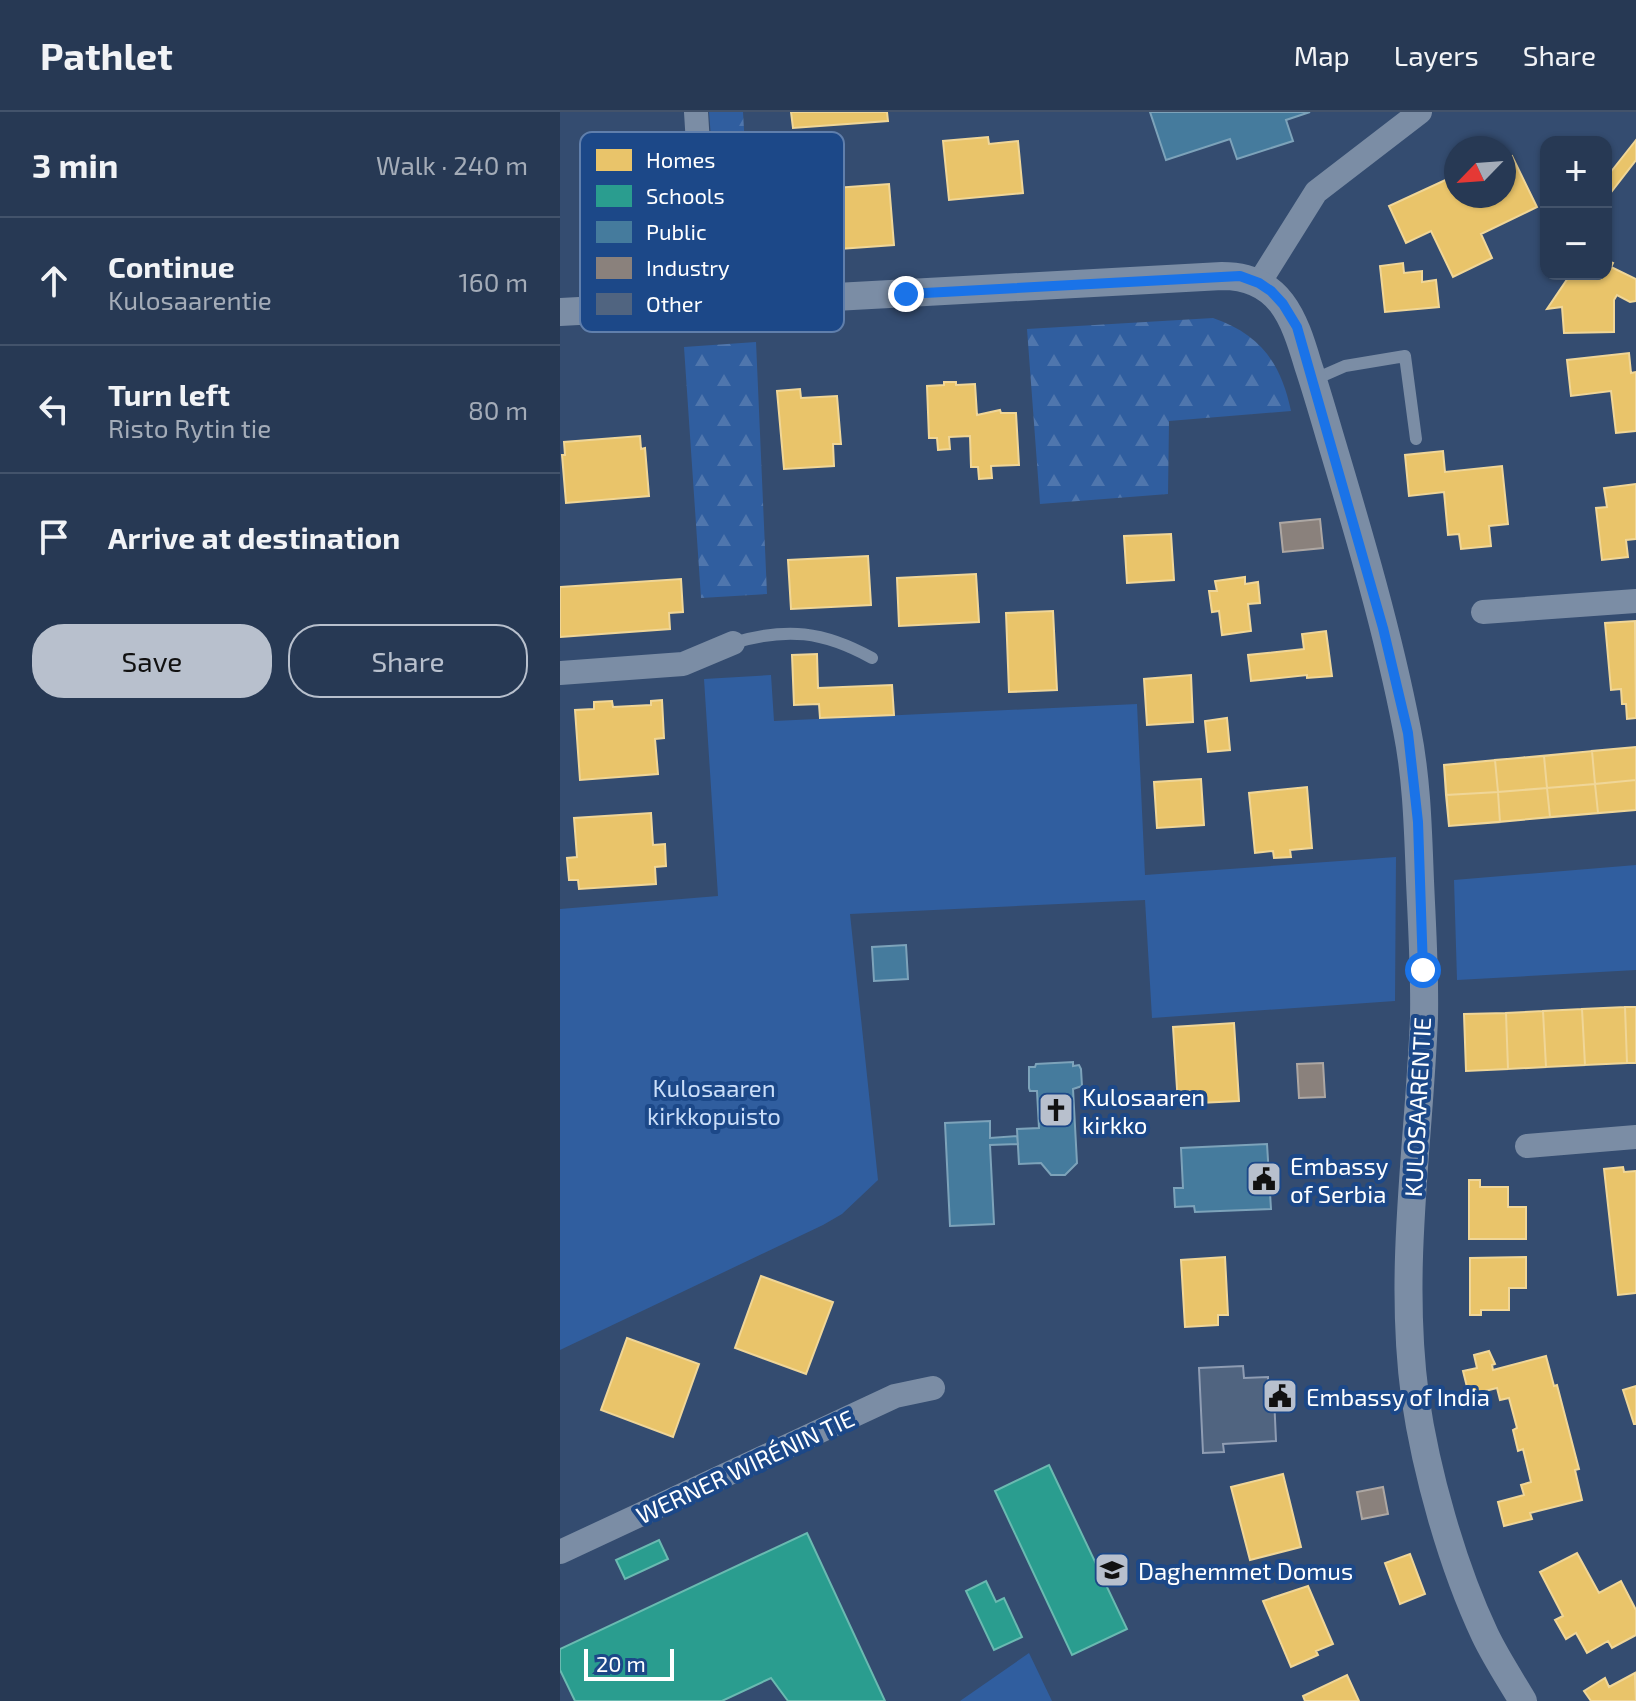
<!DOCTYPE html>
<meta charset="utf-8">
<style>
:root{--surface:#273954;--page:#2f405a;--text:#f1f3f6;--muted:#a4acb8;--line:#43536b;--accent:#b8c0cd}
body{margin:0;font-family:"Exo 2",sans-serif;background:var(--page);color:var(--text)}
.controls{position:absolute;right:24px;top:24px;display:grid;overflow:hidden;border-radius:16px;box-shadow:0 2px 6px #0004}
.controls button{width:72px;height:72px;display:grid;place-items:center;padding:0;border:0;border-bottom:2px solid var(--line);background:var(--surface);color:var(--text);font:40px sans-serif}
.compass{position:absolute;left:884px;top:24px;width:72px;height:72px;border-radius:50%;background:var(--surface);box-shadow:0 2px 6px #0004;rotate:245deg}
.scale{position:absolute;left:24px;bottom:20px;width:90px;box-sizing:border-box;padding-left:8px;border:4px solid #fff;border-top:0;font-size:22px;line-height:28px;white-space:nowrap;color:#fff;-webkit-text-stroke:6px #1c4888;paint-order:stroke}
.stop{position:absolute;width:24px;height:24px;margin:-18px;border:6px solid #1a73e8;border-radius:50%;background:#fff}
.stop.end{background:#1a73e8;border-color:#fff;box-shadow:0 2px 8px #0008}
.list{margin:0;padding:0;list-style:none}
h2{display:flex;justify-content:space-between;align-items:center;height:104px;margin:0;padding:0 32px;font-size:34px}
h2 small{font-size:26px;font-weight:400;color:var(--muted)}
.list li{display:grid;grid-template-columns:52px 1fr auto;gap:24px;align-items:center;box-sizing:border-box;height:128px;padding:0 32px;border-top:2px solid var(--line)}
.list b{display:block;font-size:30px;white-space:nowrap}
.list p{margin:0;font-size:26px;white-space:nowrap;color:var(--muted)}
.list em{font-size:26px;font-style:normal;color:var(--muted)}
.actions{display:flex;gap:16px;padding:24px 32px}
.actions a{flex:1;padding:18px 0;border:2px solid var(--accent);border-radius:32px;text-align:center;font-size:28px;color:var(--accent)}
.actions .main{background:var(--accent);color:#111}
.icon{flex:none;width:44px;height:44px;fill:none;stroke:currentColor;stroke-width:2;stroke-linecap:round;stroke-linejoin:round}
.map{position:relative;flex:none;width:1076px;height:1589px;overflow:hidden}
header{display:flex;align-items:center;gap:48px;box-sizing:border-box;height:112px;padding:0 40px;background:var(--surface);border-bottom:2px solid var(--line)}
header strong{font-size:38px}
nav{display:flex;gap:44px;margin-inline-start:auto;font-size:28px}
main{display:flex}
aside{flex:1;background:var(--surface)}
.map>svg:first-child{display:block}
</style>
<header>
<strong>Pathlet</strong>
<nav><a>Map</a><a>Layers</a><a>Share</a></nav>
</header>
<main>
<aside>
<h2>3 min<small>Walk · 240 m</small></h2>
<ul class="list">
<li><svg class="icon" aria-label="ahead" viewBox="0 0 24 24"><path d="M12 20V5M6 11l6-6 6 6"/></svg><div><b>Continue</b><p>Kulosaarentie</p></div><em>160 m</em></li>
<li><svg class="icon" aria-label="left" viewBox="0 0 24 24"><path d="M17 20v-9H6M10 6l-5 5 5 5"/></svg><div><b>Turn left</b><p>Risto Rytin tie</p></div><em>80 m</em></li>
<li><svg class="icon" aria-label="arrive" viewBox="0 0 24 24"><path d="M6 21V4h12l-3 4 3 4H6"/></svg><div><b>Arrive at destination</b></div></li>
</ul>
<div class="actions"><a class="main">Save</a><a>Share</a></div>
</aside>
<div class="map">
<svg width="1076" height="1589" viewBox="0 0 1076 1589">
<defs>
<pattern id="forest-firs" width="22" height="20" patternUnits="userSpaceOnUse" patternTransform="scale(2)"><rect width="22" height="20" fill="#305e9f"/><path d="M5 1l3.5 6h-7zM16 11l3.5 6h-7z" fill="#4f76ad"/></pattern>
</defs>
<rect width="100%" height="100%" fill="#344c70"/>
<path fill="url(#forest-firs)" d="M149,0H183L192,161L162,162Z
M653,206C700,222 721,251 731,299L609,309L608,382L480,392L467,217Z
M196,230L207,482L141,486L124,235Z"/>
<path fill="#305e9f" d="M211,563L214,609L577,592L585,763L836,745L835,889L592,906L585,788L290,802L318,1068L282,1102L263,1113L0,1238V797L158,784L144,567Z
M1076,753V858L897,868L894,768Z
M469,1541L492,1589H400Z"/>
<path fill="#e9c46a" stroke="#f0d697" stroke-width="2" d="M231,0H327L328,9L233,16Z
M428,25L429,32L458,29L463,81L389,88L383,29Z
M1076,28V48L1049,83L1046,81V66Z
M952,44L977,95L921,122L932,146L893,165L871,119L846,131L829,94L894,64L896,84H944V48Z
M329,72L334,133L210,142L206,81Z
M1046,148L1053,151L1051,155L1076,167V189L1070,190L1057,183L1054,188V220L1004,221L1002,195L987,197L1010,163L1046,162Z
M843,151L844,161L862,159V170L876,168L879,195L825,200L820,154Z
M1069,241L1071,261L1076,260V319L1056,321L1051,279L1011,284L1007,248Z
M384,270H396V273L415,272L417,303L440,298L441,301H456L459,353L431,354L432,366L419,367L418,355H411L410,324L389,325L390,337L378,338L377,326H369L367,274L384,273Z
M240,277L241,286L277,284L281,332H273L274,354L224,357L217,279Z
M80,324L81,337L85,336L89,384L6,391L2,343H5L4,330Z
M883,339L885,360L942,354L948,412L929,414L931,434L901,437L899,422L888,423L884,380L849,384L845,343Z
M1076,372V427L1066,428L1068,445L1042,448L1036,396L1047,395L1044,376Z
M611,422L614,468L567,471L564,424Z
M308,444L311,493L231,497L228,448Z
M416,462L419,510L339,514L337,466Z
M685,465V472L698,470L700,491L688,492L691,519L662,523L659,499L652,500L649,479H657L655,469Z
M121,467L123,500L109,501L110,517L0,525V475Z
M493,499L497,578L449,580L446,501Z
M1075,509L1076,606L1067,607L1066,592H1062L1061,577L1051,578L1045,511Z
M766,519L772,564L747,566V563L691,569L688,543L744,537L742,522Z
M257,542L258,576L332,573L334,603L260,606L259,592L234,593L232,543Z
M631,563L633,610L587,613L584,567Z
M102,588L104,626L95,627L98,662L20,668L15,598L34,597V590L52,589L53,595L91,593V589Z
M667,606L670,638L648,640L645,609Z
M1076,635V698L889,714L884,653Z
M1076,635V668L1035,672L1032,639Z
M1032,639L1035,672L987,676L984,644Z
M984,644L987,676L938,680L935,648Z
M935,648L938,680L886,683L884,653Z
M641,667L644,713L597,716L594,670Z
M1076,668V698L1038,701L1035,672Z
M1035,672L1038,701L990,705L987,676Z
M747,675L752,736L730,738L731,745L714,746L713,739L695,741L689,681Z
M987,676L990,705L940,710L938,680Z
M938,680L940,710L889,714L886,683Z
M91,701L93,733L105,732L106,754L95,755L96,772L19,777L18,768H9L7,746L17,745L14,706Z
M1065,895H1076V951H1067Z
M1065,895L1067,951L1025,953L1022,897Z
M1022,897L1025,953L986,955L983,899Z
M983,899L986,955L948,957L946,901Z
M946,901L948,957L906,959L904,902Z
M674,911L679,989L618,992L613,915Z
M1063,1055L1064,1060L1076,1059V1181L1058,1183L1044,1057Z
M909,1068H920V1075H948V1095H966V1127H909Z
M665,1145L668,1203H658V1213L625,1215L621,1148Z
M966,1145V1176H949V1198H921V1203H910V1146Z
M201,1164L273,1190L246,1262L175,1236Z
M67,1226L139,1252L113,1325L41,1298Z
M929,1239L935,1252L932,1253L933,1258L986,1244L994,1274L997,1273L1019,1357L1015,1358L1022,1388L970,1401L972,1407L944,1414L938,1390L964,1383L961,1373L971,1370L963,1337L958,1339L953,1318L957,1316L949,1286L940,1288L937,1276L909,1283L903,1259L917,1256L914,1243Z
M1076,1274V1312H1074L1063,1278Z
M723,1362L741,1435L690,1448L671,1375Z
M1017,1441L1039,1481L1061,1469L1076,1498V1523L1052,1536L1048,1529L1027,1541L1016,1521L1006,1527L995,1508L1003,1504L980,1460Z
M850,1442L865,1482L840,1492L825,1451Z
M748,1474L773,1532L756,1539L758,1543L731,1555L703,1489Z
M1075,1561L1076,1589H1031L1024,1579L1045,1566L1049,1575Z
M787,1563L799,1589H745L743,1584Z"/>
<path fill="#2a9d8f" stroke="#6abab1" stroke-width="2" d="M489,1353L567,1517L512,1543L435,1379Z
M247,1421L325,1589H228L211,1566L162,1589H15L0,1558V1537Z
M99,1428L108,1447L65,1467L56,1448Z
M426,1469L436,1490L444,1486L462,1525L434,1538L406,1479Z"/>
<path fill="#457b9d" stroke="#7da3ba" stroke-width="2" d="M590,0H750L726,8L733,29L677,47L670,27L606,48Z
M346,833L348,867L314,869L312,835Z
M513,950V954L519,953L521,957L522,974L513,977L517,1051L505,1063H491L481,1051L459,1052L457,1017L479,1016L477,979H470L469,976V955H475L476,952Z
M430,1009V1026L457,1024L458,1032L430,1033L434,1112L390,1114L385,1011Z
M707,1032L711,1097L635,1100L634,1094L615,1095L614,1076H623L621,1036Z"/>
<path fill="#8a817c" stroke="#ada7a3" stroke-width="2" d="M760,407L763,436L723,440L720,411Z
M763,951L765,985L739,986L737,952Z
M823,1375L828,1402L802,1407L797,1380Z"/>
<path fill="#506480" stroke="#8f9db3" stroke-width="2" d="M683,1254L684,1266L708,1265V1284H714L716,1329L663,1332L664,1340L643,1341L639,1256Z"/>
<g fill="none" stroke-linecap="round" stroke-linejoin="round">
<path stroke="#7b8da5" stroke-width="12" d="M753,268L785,254L845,244L856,327
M173,531C227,515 263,519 312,546"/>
<path stroke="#7b8da5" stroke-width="24" d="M136,0L148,193
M699,171L756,80L860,0
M923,500L1076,489
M0,561L123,552L173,531
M967,1034L1076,1025
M0,1440L335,1284L373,1276"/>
<path stroke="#7b8da5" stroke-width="28" d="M0,200L662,164C720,164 734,206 748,253C756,277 763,301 770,325C799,422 828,520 847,618C857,668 858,719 860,769C862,815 865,860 864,906C859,1032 838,1158 855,1284C866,1360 892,1453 925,1523C936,1546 950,1567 963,1589"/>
</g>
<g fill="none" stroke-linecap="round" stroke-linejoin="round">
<path stroke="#1a73e8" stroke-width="10" d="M346,182L680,164L699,171L711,179L723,192L737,215L823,516L848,621L858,710L863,858"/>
</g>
<defs>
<symbol id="church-square" viewBox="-11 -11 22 22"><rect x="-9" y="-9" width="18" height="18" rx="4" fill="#b8c0cd" stroke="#1c4888"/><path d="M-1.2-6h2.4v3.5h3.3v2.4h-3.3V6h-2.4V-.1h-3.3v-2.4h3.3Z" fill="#111"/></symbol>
<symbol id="civic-square" viewBox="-11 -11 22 22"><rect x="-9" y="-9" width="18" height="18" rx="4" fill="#b8c0cd" stroke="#1c4888"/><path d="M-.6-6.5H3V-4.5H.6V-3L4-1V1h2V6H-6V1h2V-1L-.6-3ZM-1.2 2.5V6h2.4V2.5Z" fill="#111"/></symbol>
<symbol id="school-square" viewBox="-11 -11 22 22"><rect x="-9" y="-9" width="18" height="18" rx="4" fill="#b8c0cd" stroke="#1c4888"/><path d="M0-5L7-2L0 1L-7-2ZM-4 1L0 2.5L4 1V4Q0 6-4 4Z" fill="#111"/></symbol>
</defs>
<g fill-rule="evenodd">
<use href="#church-square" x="476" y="978" width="40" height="40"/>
<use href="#civic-square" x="684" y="1047" width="40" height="40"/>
<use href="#civic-square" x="700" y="1264" width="40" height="40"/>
<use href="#school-square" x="532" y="1438" width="40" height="40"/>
</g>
<g text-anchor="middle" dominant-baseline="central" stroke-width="8" stroke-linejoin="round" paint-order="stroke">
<g font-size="24" fill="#cadef9" stroke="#1c4888">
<text x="154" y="975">Kulosaaren<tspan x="154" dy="28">kirkkopuisto</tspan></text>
</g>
<g font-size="24" fill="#fff" stroke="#1c4888" text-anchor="start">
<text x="522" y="984">Kulosaaren<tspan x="522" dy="28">kirkko</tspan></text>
<text x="730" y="1053">Embassy<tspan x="730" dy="28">of Serbia</tspan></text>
<text x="746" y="1284">Embassy of India</text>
<text x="578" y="1458">Daghemmet Domus</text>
</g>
<g font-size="24" fill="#fff" stroke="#1c4888">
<text transform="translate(857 995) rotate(-87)">KULOSAARENTIE</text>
<text transform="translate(185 1354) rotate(-25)">WERNER WIRÉNIN TIE</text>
</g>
</g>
<rect x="20" y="20" width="264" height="200" rx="12" fill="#1c4888" stroke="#607fac" stroke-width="2"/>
<rect x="36" y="37" width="36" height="22" fill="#e9c46a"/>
<rect x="36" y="73" width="36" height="22" fill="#2a9d8f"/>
<rect x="36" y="109" width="36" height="22" fill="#457b9d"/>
<rect x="36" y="145" width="36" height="22" fill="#8a817c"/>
<rect x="36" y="181" width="36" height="22" fill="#506480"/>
<g font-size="22" fill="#fff">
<text x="86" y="56">Homes</text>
<text x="86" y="92">Schools</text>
<text x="86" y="128">Public</text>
<text x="86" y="164">Industry</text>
<text x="86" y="200">Other</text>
</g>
</svg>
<div class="controls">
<button>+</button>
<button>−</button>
</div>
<svg class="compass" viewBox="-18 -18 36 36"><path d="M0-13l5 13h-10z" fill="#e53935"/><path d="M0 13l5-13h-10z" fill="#a4acb8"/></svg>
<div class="scale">20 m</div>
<div class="stop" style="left:863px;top:858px"></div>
<div class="stop end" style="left:346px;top:182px"></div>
</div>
</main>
